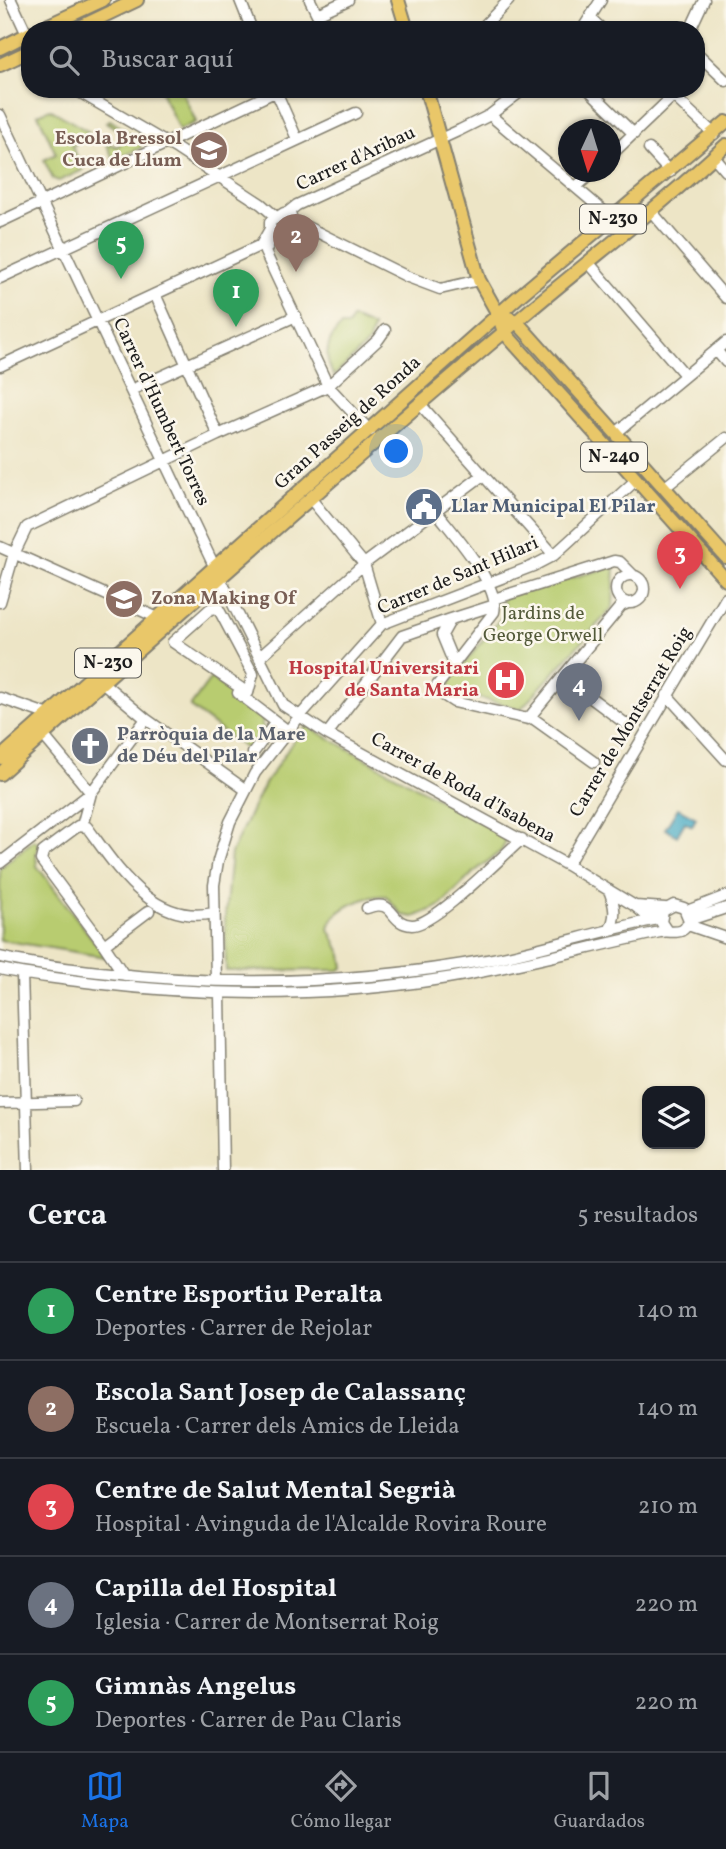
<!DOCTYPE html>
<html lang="es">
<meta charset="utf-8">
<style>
:root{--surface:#171b24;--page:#242831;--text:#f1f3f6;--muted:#9ea1a6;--line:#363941;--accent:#1a73e8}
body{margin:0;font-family:Vollkorn,serif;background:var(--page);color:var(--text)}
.controls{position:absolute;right:21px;bottom:21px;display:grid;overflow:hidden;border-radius:14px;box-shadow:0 2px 5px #0004}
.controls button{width:63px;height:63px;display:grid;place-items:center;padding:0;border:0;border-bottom:2px solid var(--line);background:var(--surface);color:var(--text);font:35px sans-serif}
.compass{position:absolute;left:558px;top:119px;width:63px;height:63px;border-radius:50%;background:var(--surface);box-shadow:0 2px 5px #0004;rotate:184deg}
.you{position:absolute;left:397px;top:452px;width:24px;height:24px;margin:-18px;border:5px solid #fff;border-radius:50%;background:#1a73e8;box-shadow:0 0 0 10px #1a73e833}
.badge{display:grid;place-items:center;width:46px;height:46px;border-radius:50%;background:var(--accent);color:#fff;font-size:23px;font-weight:700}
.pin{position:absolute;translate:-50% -58px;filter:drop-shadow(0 2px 4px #0008)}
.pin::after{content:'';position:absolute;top:37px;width:24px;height:21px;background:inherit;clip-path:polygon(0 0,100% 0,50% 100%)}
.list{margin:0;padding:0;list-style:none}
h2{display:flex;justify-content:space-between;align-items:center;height:91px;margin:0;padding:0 28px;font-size:30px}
h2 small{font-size:23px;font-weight:400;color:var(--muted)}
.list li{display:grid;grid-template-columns:46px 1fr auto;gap:21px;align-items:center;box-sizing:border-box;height:98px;padding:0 28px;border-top:2px solid var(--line)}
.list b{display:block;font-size:26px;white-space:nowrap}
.list p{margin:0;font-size:23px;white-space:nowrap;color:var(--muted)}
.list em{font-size:23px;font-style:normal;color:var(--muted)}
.icon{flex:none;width:38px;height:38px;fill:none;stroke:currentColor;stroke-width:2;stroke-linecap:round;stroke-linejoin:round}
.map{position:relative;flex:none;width:726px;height:1170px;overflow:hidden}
.search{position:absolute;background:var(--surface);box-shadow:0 2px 5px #0004;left:21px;right:21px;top:21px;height:77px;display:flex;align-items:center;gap:18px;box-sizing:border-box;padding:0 24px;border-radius:28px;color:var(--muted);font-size:26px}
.sheet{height:581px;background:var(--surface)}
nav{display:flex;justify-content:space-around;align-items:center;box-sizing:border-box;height:98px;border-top:2px solid var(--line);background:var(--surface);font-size:19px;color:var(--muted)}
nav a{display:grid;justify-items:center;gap:4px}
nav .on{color:var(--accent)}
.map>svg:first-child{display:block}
</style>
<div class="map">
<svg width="726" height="1170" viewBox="0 0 726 1170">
<rect width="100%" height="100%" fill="#fbf7ec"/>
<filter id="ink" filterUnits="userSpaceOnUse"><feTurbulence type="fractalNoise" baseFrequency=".0143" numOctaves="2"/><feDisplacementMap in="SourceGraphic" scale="14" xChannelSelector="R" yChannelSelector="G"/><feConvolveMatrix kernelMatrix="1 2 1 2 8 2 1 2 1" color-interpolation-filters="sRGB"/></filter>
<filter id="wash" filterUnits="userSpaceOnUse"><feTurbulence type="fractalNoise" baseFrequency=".00686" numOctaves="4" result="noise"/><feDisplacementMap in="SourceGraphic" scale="28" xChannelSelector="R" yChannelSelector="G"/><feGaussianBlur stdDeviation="1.57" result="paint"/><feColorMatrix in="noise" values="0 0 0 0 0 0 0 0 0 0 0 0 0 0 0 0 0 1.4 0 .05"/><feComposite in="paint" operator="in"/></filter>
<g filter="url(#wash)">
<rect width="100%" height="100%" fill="#ede5c6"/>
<path fill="#b8cc6f" stroke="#6a7446" stroke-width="2" d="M160,89H181L196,122L179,130Z
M50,109L89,132L85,135L86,138L72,146L83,170L59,181L53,179L44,160L56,154L38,114Z
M110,120L141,141V148L114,160L103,137L106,135L111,146L114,145L116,147L120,145L119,142L123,140L118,130L106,122Z
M352,318L373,327L369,342L334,376C323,358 326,341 341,326H348Z
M615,566L613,607L521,709L451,691L449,683L506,611L501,597Z
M211,678L265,718L261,725L266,730L250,752L190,707Z
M307,726L505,836V844L501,851L474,872L440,906L414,917L402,915L386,896C368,894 331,909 329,929L342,955L344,967L340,970L226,971L225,917L231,853L261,790L292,743Z
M34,840L39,844L36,854L37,866L106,957L0,940V868Z"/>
<path fill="#42a8c2" stroke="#2f626f" stroke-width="2" d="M678,808L696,818L692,826L685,822L677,836L665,829Z"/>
</g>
<g filter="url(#ink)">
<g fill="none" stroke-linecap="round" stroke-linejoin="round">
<defs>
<path id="minor" d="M11,0L30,41
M240,0L252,30
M310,0L317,14L348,0
M591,19L603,30
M480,30L509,0
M582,30L601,0
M690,30L704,0
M696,52L726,81
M74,89L177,149L261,204L276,217
M275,89L297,139
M588,89L634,134
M666,89L714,134
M0,115L215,568L283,705L327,734L567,865L635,906L647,916L660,918
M490,115L613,219
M649,149L670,172
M610,156L673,96
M714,157L726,171
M577,186L593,172
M651,211L726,298
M284,213L291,216L293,224L279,231H273L270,227V222Z
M287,213L297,205L460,130L490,115L524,89
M293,220L408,277L440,289L479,280
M0,222L281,89
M271,239L265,252L328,386L370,431
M588,262L685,375
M0,278L356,113
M155,294L218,435
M716,350L726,362
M0,366L261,245L270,229
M131,390L296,316
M420,404L554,555
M616,433L726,342
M664,488L726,438
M310,498L364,564L382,624
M436,511C452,532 501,586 494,612L436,687L437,691L454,702L528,719L621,606L628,603
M0,547L158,618
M616 589a14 14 0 1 1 28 0a14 14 0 1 1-28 0Z
M494,599L614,561L620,562L633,575
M0,602L14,554L27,527L218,435L328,386L378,340L385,330
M218,608L253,674L248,693L173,642L210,609Z
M260,657L364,564L483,475
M454,664L442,635L451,619L495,605
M563,677L630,727
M102,682L146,719L246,790
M238,693L288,731
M667,695L726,760
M0,698L49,715
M531,717L594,762
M327,734L402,636L451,619
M43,735L91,793L82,826
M253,753L276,722
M0,863L91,793L146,719
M567,865L726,598
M635,906L665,908
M367,908C396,897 388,924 412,925C435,925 502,856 522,839
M687,911L726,896
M689,920L726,908
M688,925L726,938
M609,931C617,916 615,906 609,890
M104,945L149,911
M0,957C33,965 67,968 100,972C231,988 363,983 493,959C547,948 599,931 653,920
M0,969C31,976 63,979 94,983C212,997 330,997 447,978C519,966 589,947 660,932C673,930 684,937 689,920L684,908L674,905L663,911L661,922L667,931
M22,974L28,1170
M124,975L104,945L41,860L43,852L78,826L87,827C118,869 153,926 214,913
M216,981L214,885L218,861L230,822L255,773L299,717L382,624L533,566L554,555L635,481
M220,994L223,1170
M0,1103L74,1101"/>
<path id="major" d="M398,0L407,30
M38,30L103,0
M74,30L137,0
M0,48L30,33
M0,65L30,51
M426,89L479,280L498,314L504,332L726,580
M509,318L516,321L726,557
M0,758L518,297L726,122
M0,774C170,621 341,469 516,322C586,262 659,208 726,145"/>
</defs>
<use href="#minor" stroke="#848071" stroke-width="13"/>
<use href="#major" stroke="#848071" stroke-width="16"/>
<use href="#minor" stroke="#fff" stroke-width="10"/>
<use href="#major" stroke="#e9c769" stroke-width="12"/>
</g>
</g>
<defs>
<symbol id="school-disc" viewBox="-11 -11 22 22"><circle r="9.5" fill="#8d6e63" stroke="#fbf7ec"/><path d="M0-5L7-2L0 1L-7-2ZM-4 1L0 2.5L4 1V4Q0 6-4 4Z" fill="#fff"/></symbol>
<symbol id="civic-disc" viewBox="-11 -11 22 22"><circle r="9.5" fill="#5c6f8a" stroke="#fbf7ec"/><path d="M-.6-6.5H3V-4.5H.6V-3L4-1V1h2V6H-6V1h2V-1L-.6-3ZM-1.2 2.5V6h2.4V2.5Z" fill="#fff"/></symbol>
<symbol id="hospital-disc" viewBox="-11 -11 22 22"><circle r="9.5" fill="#e0444e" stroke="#fbf7ec"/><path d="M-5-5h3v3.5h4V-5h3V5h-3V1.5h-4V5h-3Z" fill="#fff"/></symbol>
<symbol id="church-disc" viewBox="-11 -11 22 22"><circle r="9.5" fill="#6b7280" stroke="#fbf7ec"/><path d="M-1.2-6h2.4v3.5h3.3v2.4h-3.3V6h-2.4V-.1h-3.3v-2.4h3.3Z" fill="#fff"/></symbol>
</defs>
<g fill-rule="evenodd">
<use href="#school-disc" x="187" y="128" width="44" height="44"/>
<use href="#civic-disc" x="402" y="485" width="44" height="44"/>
<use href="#school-disc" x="102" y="577" width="44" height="44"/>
<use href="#hospital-disc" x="484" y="658" width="44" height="44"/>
<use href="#church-disc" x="68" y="724" width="44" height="44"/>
</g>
<g text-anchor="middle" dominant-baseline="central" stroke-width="5" stroke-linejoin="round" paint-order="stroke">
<g fill="#fbf7ec" stroke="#5f5e5a" stroke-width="2">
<rect x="580" y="204.5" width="66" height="29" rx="5"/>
<rect x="581" y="442.5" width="66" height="29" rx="5"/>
<rect x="75" y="648.5" width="66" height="29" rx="5"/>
</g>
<g font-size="18" font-weight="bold" fill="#1c1c1c">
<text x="613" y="219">N-230</text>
<text x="614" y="457">N-240</text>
<text x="108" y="663">N-230</text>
</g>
<g font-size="19" font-weight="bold" fill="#785e54" stroke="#fbf7ec" text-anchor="end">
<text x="182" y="139">Escola Bressol<tspan x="182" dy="22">Cuca de Llum</tspan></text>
<text x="151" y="599" text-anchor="start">Zona Making Of</text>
</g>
<g font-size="19" fill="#1c1c1c" stroke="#fbf7ec">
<text transform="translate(356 159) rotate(-25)">Carrer d'Aribau</text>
<text transform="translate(161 412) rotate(65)">Carrer d'Humbert Torres</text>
<text transform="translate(348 423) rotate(-42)">Gran Passeig de Ronda</text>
<text transform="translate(458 576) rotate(-23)">Carrer de Sant Hilari</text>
<text transform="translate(631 722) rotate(-59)">Carrer de Montserrat Roig</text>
<text transform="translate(463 788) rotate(29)">Carrer de Roda d'Isabena</text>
</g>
<g font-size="19" font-weight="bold" fill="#4e5e75" stroke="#fbf7ec" text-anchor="start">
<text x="451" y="507">Llar Municipal El Pilar</text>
</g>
<g font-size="19" fill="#535a39" stroke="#fbf7ec">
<text x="543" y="614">Jardins de<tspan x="543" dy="22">George Orwell</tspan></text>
</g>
<g font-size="19" font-weight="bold" fill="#be3a42" stroke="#fbf7ec" text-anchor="end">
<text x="479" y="669">Hospital Universitari<tspan x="479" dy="22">de Santa Maria</tspan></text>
</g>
<g font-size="19" font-weight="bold" fill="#5b616d" stroke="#fbf7ec" text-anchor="start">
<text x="117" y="735">Parròquia de la Mare<tspan x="117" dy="22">de Déu del Pilar</tspan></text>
</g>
</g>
</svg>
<div class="controls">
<button><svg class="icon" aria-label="layers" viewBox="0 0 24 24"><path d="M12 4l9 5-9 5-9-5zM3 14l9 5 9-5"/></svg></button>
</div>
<svg class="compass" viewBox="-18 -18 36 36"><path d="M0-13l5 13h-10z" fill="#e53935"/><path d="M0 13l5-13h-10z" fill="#9ea1a6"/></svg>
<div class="you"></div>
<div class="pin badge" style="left:236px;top:327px;background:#2e9e5b">1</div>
<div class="pin badge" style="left:296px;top:272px;background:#8d6e63">2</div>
<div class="pin badge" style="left:680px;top:589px;background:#e0444e">3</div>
<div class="pin badge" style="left:579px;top:721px;background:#6b7280">4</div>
<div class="pin badge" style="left:121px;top:279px;background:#2e9e5b">5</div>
<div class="search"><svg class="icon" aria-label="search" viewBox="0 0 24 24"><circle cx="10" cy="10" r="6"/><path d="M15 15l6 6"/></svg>Buscar aquí</div>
</div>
<section class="sheet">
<h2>Cerca<small>5 resultados</small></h2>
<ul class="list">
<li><span class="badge" style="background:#2e9e5b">1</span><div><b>Centre Esportiu Peralta</b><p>Deportes · Carrer de Rejolar</p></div><em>140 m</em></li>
<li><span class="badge" style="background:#8d6e63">2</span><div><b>Escola Sant Josep de Calassanç</b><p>Escuela · Carrer dels Amics de Lleida</p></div><em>140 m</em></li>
<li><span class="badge" style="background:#e0444e">3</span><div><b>Centre de Salut Mental Segrià</b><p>Hospital · Avinguda de l'Alcalde Rovira Roure</p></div><em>210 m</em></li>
<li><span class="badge" style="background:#6b7280">4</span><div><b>Capilla del Hospital</b><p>Iglesia · Carrer de Montserrat Roig</p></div><em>220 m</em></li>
<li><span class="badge" style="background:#2e9e5b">5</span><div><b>Gimnàs Angelus</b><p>Deportes · Carrer de Pau Claris</p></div><em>220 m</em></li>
</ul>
</section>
<nav>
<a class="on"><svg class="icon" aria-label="map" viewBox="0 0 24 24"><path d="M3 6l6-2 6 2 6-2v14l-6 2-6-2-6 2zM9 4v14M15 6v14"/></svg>Mapa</a>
<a><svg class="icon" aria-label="directions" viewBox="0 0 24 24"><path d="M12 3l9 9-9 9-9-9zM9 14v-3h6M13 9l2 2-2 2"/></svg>Cómo llegar</a>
<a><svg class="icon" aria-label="saved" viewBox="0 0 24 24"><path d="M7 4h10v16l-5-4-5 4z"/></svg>Guardados</a>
</nav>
